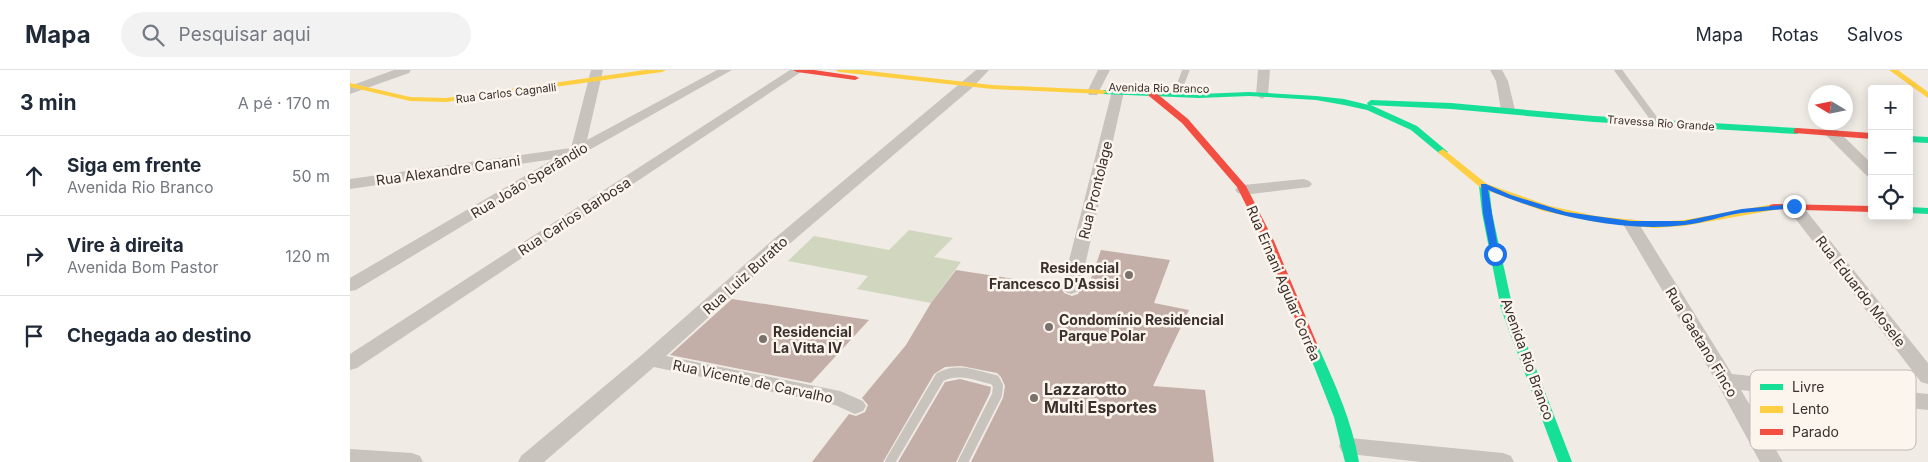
<!DOCTYPE html>
<html lang="pt">
<meta charset="utf-8">
<style>
:root{--surface:#fff;--page:#f2f2f3;--text:#1f2937;--muted:#747a83;--line:#e0e1e3}
body{margin:0;font-family:Inter,sans-serif;background:var(--page);color:var(--text)}
.controls{position:absolute;right:15px;top:15px;display:grid;overflow:hidden;border-radius:5px;box-shadow:0 2px 12px #0003}
.controls button{width:45px;height:45px;display:grid;place-items:center;padding:0;border:0;border-bottom:1px solid var(--line);background:var(--surface);color:var(--text);font:25px sans-serif}
.compass{position:absolute;left:1458px;top:15px;width:45px;height:45px;border-radius:50%;background:var(--surface);box-shadow:0 2px 12px #0003;rotate:280deg}
.stop{position:absolute;width:15px;height:15px;margin:-11px;border:4px solid #1a73e8;border-radius:50%;background:#fff}
.stop.end{background:#1a73e8;border-color:#fff;box-shadow:0 1px 5px #0008}
.list{margin:0;padding:0;list-style:none}
h2{display:flex;justify-content:space-between;align-items:center;height:65px;margin:0;padding:0 20px;font-size:21px}
h2 small{font-size:16px;font-weight:400;color:var(--muted)}
.list li{display:grid;grid-template-columns:32px 1fr auto;gap:15px;align-items:center;box-sizing:border-box;height:80px;padding:0 20px;border-top:1px solid var(--line)}
.list b{display:block;font-size:19px;white-space:nowrap}
.list p{margin:0;font-size:16px;white-space:nowrap;color:var(--muted)}
.list em{font-size:16px;font-style:normal;color:var(--muted)}
.icon{flex:none;width:28px;height:28px;fill:none;stroke:currentColor;stroke-width:2;stroke-linecap:round;stroke-linejoin:round}
.map{position:relative;flex:none;width:1578px;height:392px;overflow:hidden}
header{display:flex;align-items:center;gap:30px;box-sizing:border-box;height:70px;padding:0 25px;background:var(--surface);border-bottom:1px solid var(--line)}
header strong{font-size:24px}
nav{display:flex;gap:28px;margin-inline-start:auto;font-size:18px}
.search{width:350px;height:45px;background:var(--page);display:flex;align-items:center;gap:12px;box-sizing:border-box;padding:0 18px;border-radius:28px;color:var(--muted);font-size:19px}
main{display:flex}
aside{flex:1;background:var(--surface)}
.map>svg:first-child{display:block}
</style>
<header>
<strong>Mapa</strong>
<div class="search"><svg class="icon" aria-label="search" viewBox="0 0 24 24"><circle cx="10" cy="10" r="6"/><path d="M15 15l6 6"/></svg>Pesquisar aqui</div>
<nav><a>Mapa</a><a>Rotas</a><a>Salvos</a></nav>
</header>
<main>
<aside>
<h2>3 min<small>A pé · 170 m</small></h2>
<ul class="list">
<li><svg class="icon" aria-label="ahead" viewBox="0 0 24 24"><path d="M12 20V5M6 11l6-6 6 6"/></svg><div><b>Siga em frente</b><p>Avenida Rio Branco</p></div><em>50 m</em></li>
<li><svg class="icon" aria-label="right" viewBox="0 0 24 24"><path d="M7 20v-9h11M14 6l5 5-5 5"/></svg><div><b>Vire à direita</b><p>Avenida Bom Pastor</p></div><em>120 m</em></li>
<li><svg class="icon" aria-label="arrive" viewBox="0 0 24 24"><path d="M6 21V4h12l-3 4 3 4H6"/></svg><div><b>Chegada ao destino</b></div></li>
</ul>
</aside>
<div class="map">
<svg width="1578" height="392" viewBox="0 0 1578 392">
<rect width="100%" height="100%" fill="#f0ebe5"/>
<path fill="#d1d6bf" d="M559,160L603,168L584,187L611,192L581,233L507,219L518,206L438,191L464,166L539,180Z"/>
<path fill="#c3afa7" d="M751,180L820,190L804,233L839,240L803,316L855,320L864,392H621L653,328L655,316L651,307L647,303L611,296L595,297L584,304L533,392H462L499,344L506,346L515,342L518,335L512,328L556,275L581,233L606,200L711,216L714,223L722,226L728,224L731,219L737,220Z
M382,229L519,250L461,313L320,285Z
M610,309L641,317L640,323L606,392H548L595,312Z"/>
<g fill="none" stroke-linecap="round" stroke-linejoin="round">
<path stroke="#c9c3be" stroke-width="7" d="M1268,0L1307,53
M829,18L836,0"/>
<path stroke="#c9c3be" stroke-width="10" d="M540,392L590,307C608,297 627,306 645,310L648,316L647,325L613,392"/>
<path fill="#c9c3be" fill-rule="evenodd" d="M44,0H61L59,3L0,24V16Z
M241,0H253L237,70L367,0H382L232,84L6,220L0,221V208L204,89L0,119V109L221,78Z
M440,0H454L7,298L0,300V284Z
M626,0H639L623,17L437,176L316,286L490,321L513,331L516,336L513,341L505,344L485,335L304,297L194,392H168L171,386L293,284L425,168Z
M748,0H760L747,25H739L737,22Z
M908,0H920L918,25L912,29L906,25Z
M1140,0H1152L1158,11L1165,40L1163,43L1158,44L1151,40L1146,11Z
M769,13L775,17L730,218L727,222L721,224L715,222L712,218L763,17Z
M1482,59L1487,60L1522,94V107L1517,106L1477,66L1475,63Z
M954,109L959,111L962,114L959,117L893,125L888,123L885,120L888,117L893,115Z
M1444,131L1450,133L1578,293V314L1571,312L1438,139L1436,136L1438,133Z
M1281,149L1287,151L1289,154L1382,304L1578,324V340L1391,320L1433,392H1410L1366,311L1273,154L1275,151Z
M1000,368L1153,383L1161,386L1164,392H1071L1000,384L992,382L989,376L992,370Z
M0,379L62,383L70,386L73,392H0Z"/>
<path fill="#16e098" fill-rule="evenodd" d="M750,20L849,24L899,22L966,26L994,29L1023,36L1067,56L1098,82L1093,85L1090,84L1061,60L1017,40L994,35L966,30L899,26L849,28L753,24L749,22Z
M1021,30L1101,33L1244,46L1447,58L1451,61L1447,64L1244,52L1101,39L1018,35L1017,33Z
M1559,66L1578,67V73L1559,72Z
M1134,113L1139,116L1142,143L1163,239L1222,392H1208L1151,239L1132,143L1129,116Z
M1559,137L1578,138V144L1559,143Z
M962,272L966,273L968,276C985,314 1002,351 1009,392H995L984,347L956,276L958,273Z"/>
<path fill="#ffcf43" fill-rule="evenodd" d="M295,0H316L312,2L96,32L60,31L0,17V13L60,27L96,28Z
M485,0H510L642,15L753,20L757,22L753,24L642,19L489,2Z
M1539,0H1548L1578,22V28Z
M1093,79L1137,114L1200,136L1246,146L1304,152L1334,150L1424,134L1429,137L1424,140L1334,156L1304,158L1246,152L1193,141L1131,118L1090,84L1088,82Z"/>
<path fill="#f24e42" fill-rule="evenodd" d="M443,0H464L505,6L509,8L505,10L447,2Z
M799,22H805L838,49L896,116L924,171L968,276L966,279H958L956,276L914,171L887,117L832,53L799,26Z
M1447,58L1522,63V69L1444,63V59Z
M1424,134L1522,136V142L1420,139L1419,137L1420,135Z"/>
</g>
<path fill="#1a73e8" d="M1131,114H1136L1161,125L1216,142L1281,151H1334L1392,139L1444,134L1448,136L1444,138C1426,140 1408,141 1391,143C1372,146 1354,153 1335,155C1272,163 1196,145 1138,120L1149,184L1145,186L1141,184L1133,143Z"/>
<g fill="#7a716c" stroke="#fbf5ee" stroke-width="2">
<circle cx="779" cy="205" r="5"/>
<circle cx="699" cy="257" r="5"/>
<circle cx="413" cy="269" r="5"/>
<circle cx="684" cy="328" r="5"/>
</g>
<g text-anchor="middle" dominant-baseline="central" stroke-width="5" stroke-linejoin="round" paint-order="stroke">
<g font-size="11" fill="#3b302b" stroke="#fbf5ee">
<text transform="translate(809 18) rotate(1)">Avenida Rio Branco</text>
<text transform="translate(156 23) rotate(-7)">Rua Carlos Cagnalli</text>
<text transform="translate(1311 53) rotate(4)">Travessa Rio Grande</text>
</g>
<g font-size="14" fill="#3b302b" stroke="#fbf5ee">
<text transform="translate(98 100) rotate(-8)">Rua Alexandre Canani</text>
<text transform="translate(179 110) rotate(-31)">Rua João Sperândio</text>
<text transform="translate(745 120) rotate(-76)">Rua Prontolage</text>
<text transform="translate(224 146) rotate(-33)">Rua Carlos Barbosa</text>
<text transform="translate(395 205) rotate(-42)">Rua Luiz Buratto</text>
<text transform="translate(934 213) rotate(67)">Rua Ernani Aguiar Corrêa</text>
<text transform="translate(1511 221) rotate(52)">Rua Eduardo Mosele</text>
<text transform="translate(1352 272) rotate(59)">Rua Gaetano Finco</text>
<text transform="translate(1178 289) rotate(70)">Avenida Rio Branco</text>
<text transform="translate(403 311) rotate(12)">Rua Vicente de Carvalho</text>
</g>
<g font-size="14" font-weight="bold" fill="#3b302b" stroke="#fbf5ee" text-anchor="start">
<text x="769" y="197" text-anchor="end">Residencial<tspan x="769" dy="16">Francesco D'Assisi</tspan></text>
<text x="709" y="249">Condomínio Residencial<tspan x="709" dy="16">Parque Polar</tspan></text>
<text x="423" y="261">Residencial<tspan x="423" dy="16">La Vitta IV</tspan></text>
</g>
<g font-size="16" font-weight="bold" fill="#3b302b" stroke="#fbf5ee" text-anchor="start">
<text x="694" y="319">Lazzarotto<tspan x="694" dy="18">Multi Esportes</tspan></text>
</g>
</g>
<rect x="1400" y="300" width="166" height="80" rx="8" fill="#fbf5ee" stroke="#c1bab4" stroke-width="1"/>
<rect x="1410" y="314" width="23" height="6" fill="#16e098"/>
<rect x="1410" y="336" width="23" height="7" fill="#ffcf43"/>
<rect x="1410" y="359" width="23" height="6" fill="#f24e42"/>
<g font-size="14" fill="#3b302b">
<text x="1442" y="322">Livre</text>
<text x="1442" y="344">Lento</text>
<text x="1442" y="367">Parado</text>
</g>
</svg>
<div class="controls">
<button>+</button>
<button>−</button>
<button><svg class="icon" aria-label="locate" viewBox="0 0 24 24"><circle cx="12" cy="12" r="6"/><path d="M12 2v4M12 18v4M2 12h4M18 12h4"/></svg></button>
</div>
<svg class="compass" viewBox="-18 -18 36 36"><path d="M0-13l5 13h-10z" fill="#e53935"/><path d="M0 13l5-13h-10z" fill="#747a83"/></svg>
<div class="stop" style="left:1145px;top:184px"></div>
<div class="stop end" style="left:1444px;top:136px"></div>
</div>
</main>
